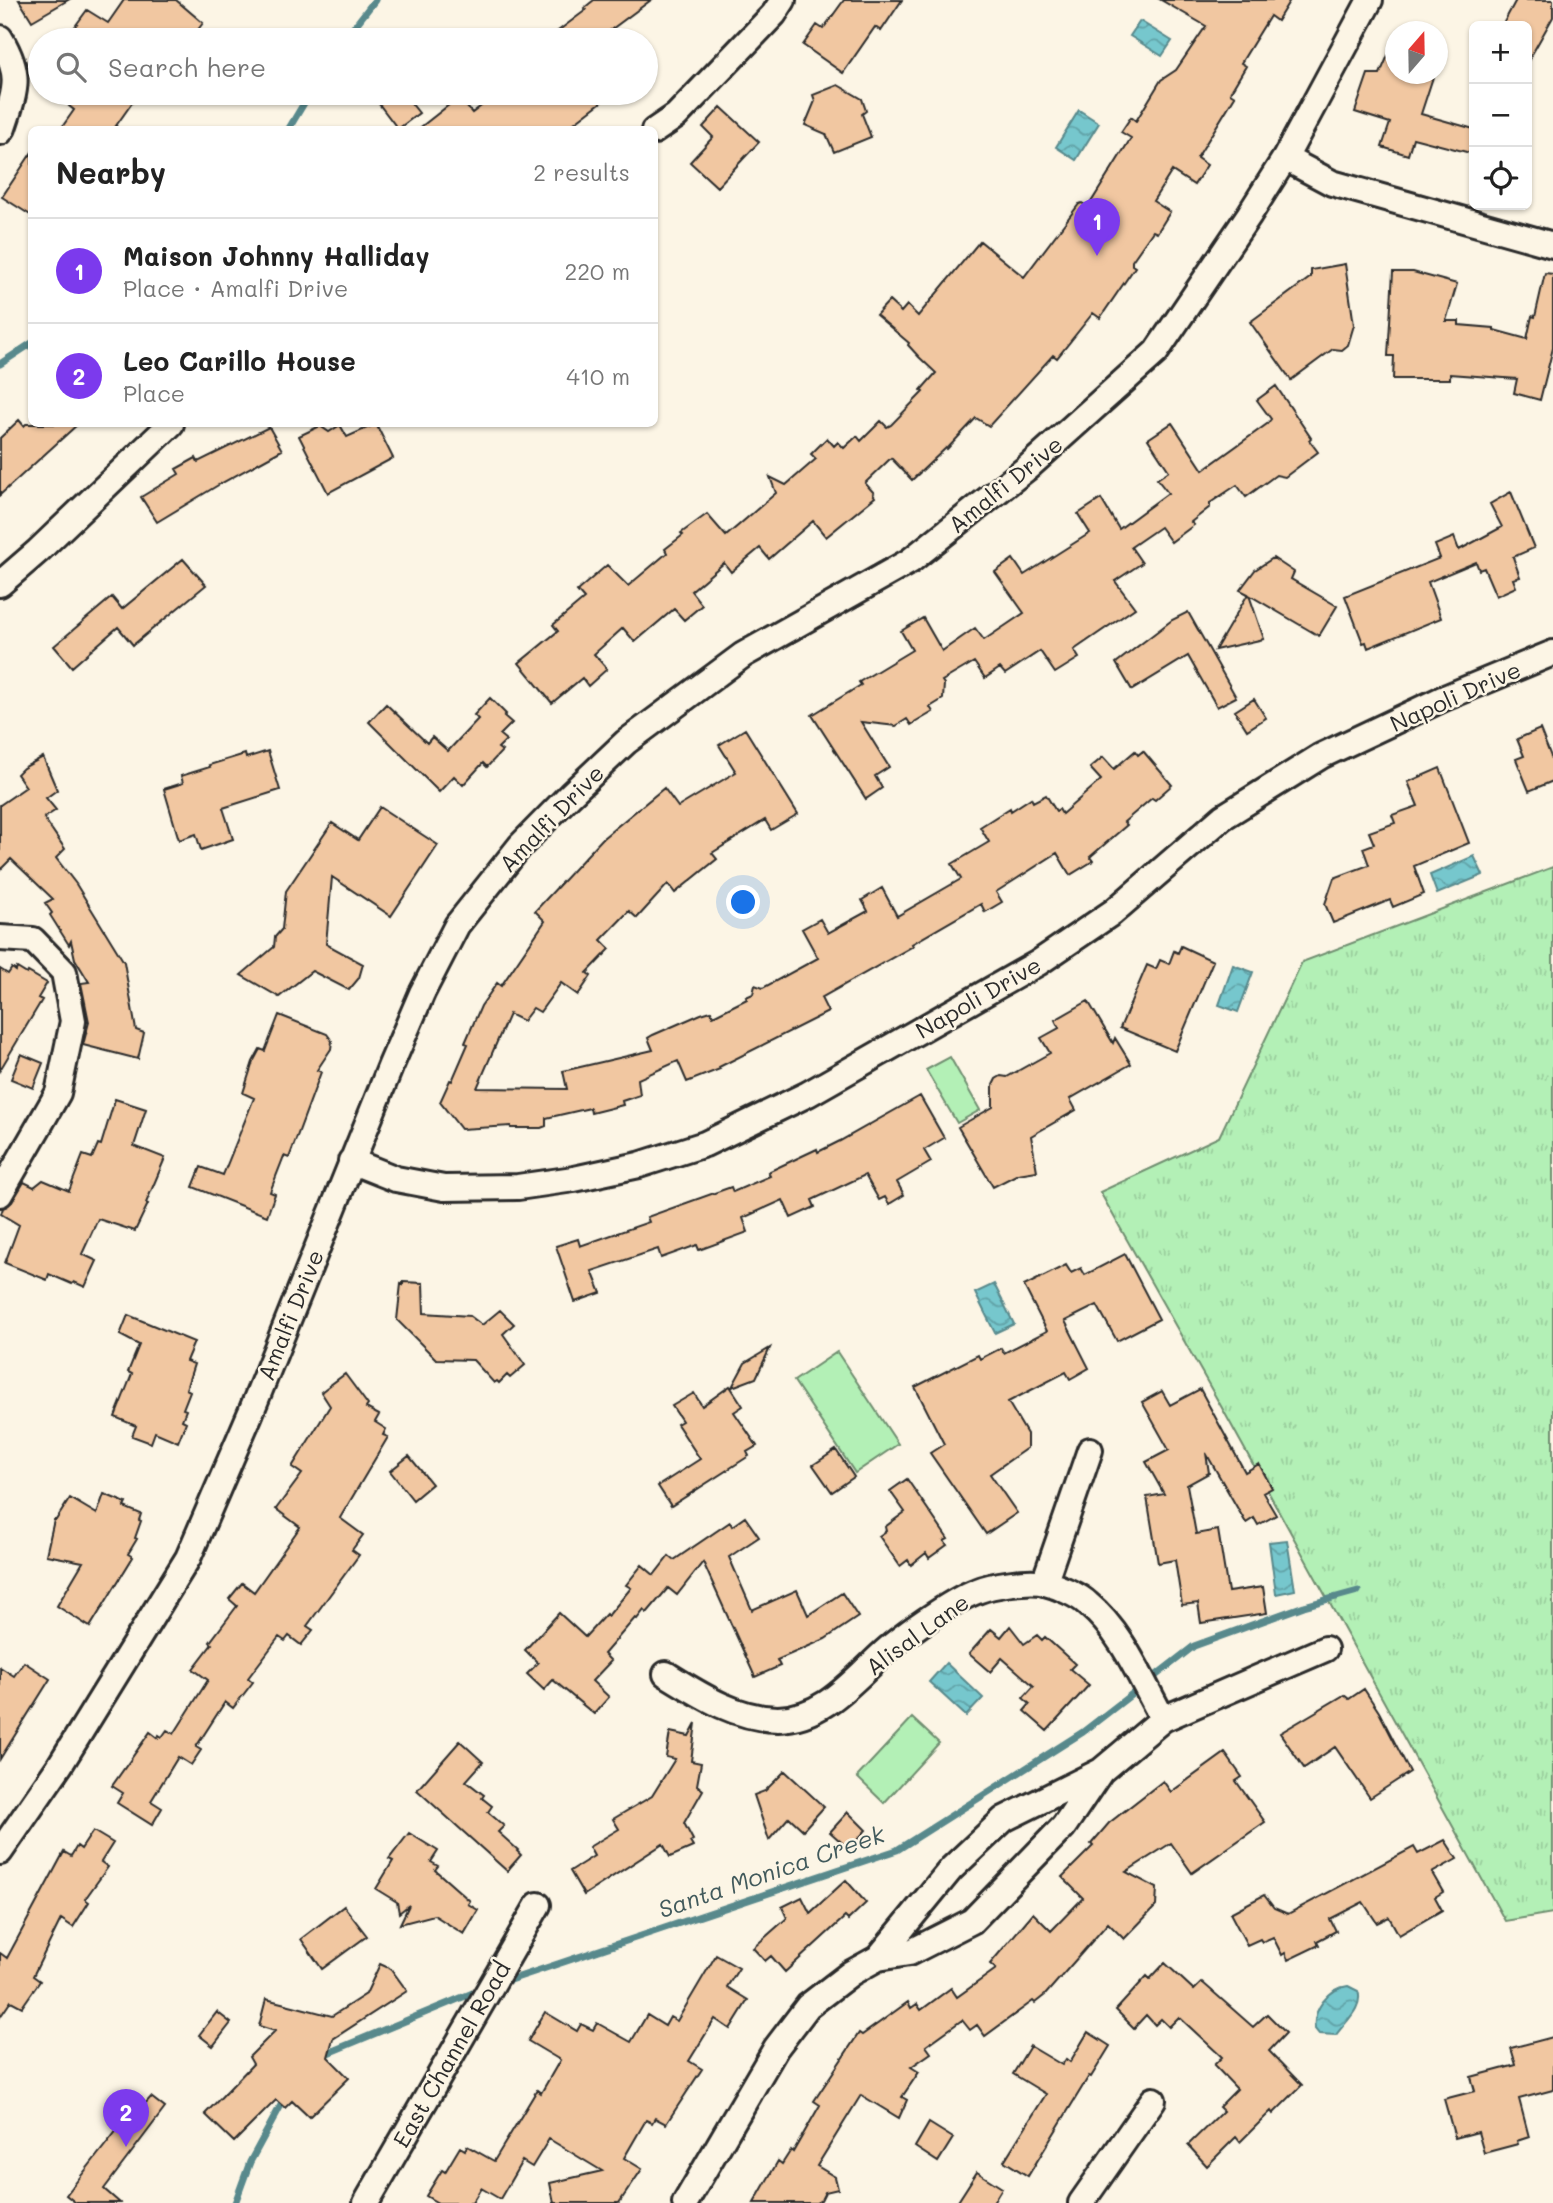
<!DOCTYPE html>
<meta charset="utf-8">
<style>
:root{--surface:#fff;--page:#f2f2f2;--text:#222;--muted:#767676;--line:#e0e0e0;--accent:#7c3aed}
body{margin:0;font-family:Mali,sans-serif;background:var(--page);color:var(--text)}
.controls{position:absolute;right:21px;top:21px;display:grid;overflow:hidden;border-radius:10px;box-shadow:0 2px 5px #0004}
.controls button{width:63px;height:63px;display:grid;place-items:center;padding:0;border:0;border-bottom:2px solid var(--line);background:var(--surface);color:var(--text);font:35px sans-serif}
.compass{position:absolute;left:1385px;top:21px;width:63px;height:63px;border-radius:50%;background:var(--surface);box-shadow:0 2px 5px #0004;rotate:20deg}
.you{position:absolute;left:744px;top:903px;width:24px;height:24px;margin:-18px;border:5px solid #fff;border-radius:50%;background:#1a73e8;box-shadow:0 0 0 10px #1a73e833}
.badge{display:grid;place-items:center;width:46px;height:46px;border-radius:50%;background:var(--accent);color:#fff;font-size:23px;font-weight:700}
.pin{position:absolute;translate:-50% -58px;filter:drop-shadow(0 2px 4px #0008)}
.pin::after{content:'';position:absolute;top:37px;width:24px;height:21px;background:inherit;clip-path:polygon(0 0,100% 0,50% 100%)}
.list{margin:0;padding:0;list-style:none}
h2{display:flex;justify-content:space-between;align-items:center;height:91px;margin:0;padding:0 28px;font-size:30px}
h2 small{font-size:23px;font-weight:400;color:var(--muted)}
.list li{display:grid;grid-template-columns:46px 1fr auto;gap:21px;align-items:center;box-sizing:border-box;height:105px;padding:0 28px;border-top:2px solid var(--line)}
.list b{display:block;font-size:26px;white-space:nowrap}
.list p{margin:0;font-size:23px;white-space:nowrap;color:var(--muted)}
.list em{font-size:23px;font-style:normal;color:var(--muted)}
.icon{flex:none;width:38px;height:38px;fill:none;stroke:currentColor;stroke-width:2;stroke-linecap:round;stroke-linejoin:round}
.map{position:relative;flex:none;width:1553px;height:2203px;overflow:hidden}
.search{position:absolute;background:var(--surface);box-shadow:0 2px 5px #0004;left:28px;top:28px;width:630px;height:77px;display:flex;align-items:center;gap:18px;box-sizing:border-box;padding:0 24px;border-radius:38px;color:var(--muted);font-size:26px}
.panel{position:absolute;background:var(--surface);box-shadow:0 2px 5px #0004;left:28px;top:126px;width:630px;height:301px;border-radius:10px}
.map>svg:first-child{display:block}
</style>
<div class="map">
<svg width="1553" height="2203" viewBox="0 0 1553 2203">
<defs>
<pattern id="grass-tufts" width="24" height="20" patternUnits="userSpaceOnUse" patternTransform="scale(1.75)"><rect width="24" height="20" fill="#b3f0b6"/><path d="M3 7l-1-3M5 7V3M7 7l1-3M15 17l-1-3M17 17v-4M19 17l1-3" fill="none" stroke="#9ace9d"/></pattern>
<pattern id="water-waves" width="16" height="10" patternUnits="userSpaceOnUse" patternTransform="scale(1.75)"><rect width="16" height="10" fill="#76c7cd"/><path d="M0 5q4-4 8 0t8 0" fill="none" stroke="#61a2a7"/></pattern>
</defs>
<rect width="100%" height="100%" fill="#fcf5e5"/>
<filter id="ink" filterUnits="userSpaceOnUse"><feTurbulence type="fractalNoise" baseFrequency=".0143" numOctaves="2"/><feDisplacementMap in="SourceGraphic" scale="14" xChannelSelector="R" yChannelSelector="G"/><feConvolveMatrix kernelMatrix="1 2 1 2 8 2 1 2 1" color-interpolation-filters="sRGB"/></filter>
<g filter="url(#ink)">
<path fill="url(#grass-tufts)" stroke="#6f8e70" stroke-width="2" d="M1553,867V1913L1505,1921L1222,1408L1100,1192L1219,1137L1302,962Z"/>
<path fill="#b3f0b6" stroke="#6f8e70" stroke-width="2" d="M950,1057L980,1110L957,1123L926,1070Z
M837,1352L898,1444L855,1473L794,1381Z
M912,1718L939,1743L884,1803L857,1777Z"/>
<path fill="url(#water-waves)" stroke="#58898c" stroke-width="2" d="M1140,21L1172,41L1162,56L1130,36Z
M1079,110L1099,123L1076,160L1056,147Z
M1474,856L1483,875L1437,894L1430,875Z
M1233,965L1253,972L1238,1012L1219,1005Z
M994,1284L1014,1324L995,1333L975,1293Z
M1287,1540L1295,1590L1276,1594L1269,1542Z
M946,1663L983,1698L966,1716L929,1682Z
M1348,1986L1358,1991C1364,2007 1345,2022 1336,2035L1319,2034L1315,2029C1312,2010 1329,1988 1348,1986Z"/>
<g fill="none" stroke-linecap="round" stroke-linejoin="round">
<path stroke="#58898c" stroke-width="7" d="M344,40L375,0
M288,130L310,93
M0,364L32,343
M501,1983L897,1850L1083,1732L1194,1646L1304,1606L1358,1591
M323,2055L480,1990
M235,2203L250,2162L286,2096"/>
</g>
<path fill="#f1c7a1" stroke="#2b2b2b" stroke-width="2" d="M19,0H68L32,21Z
M124,0H176L203,23L191,39L182,33L177,40H65L87,10L108,23Z
M594,0H651L608,32L614,40H546L586,10L584,8Z
M844,0H902L881,31L875,27L843,73L803,45L817,25L823,29Z
M1161,0H1290L1277,21L1270,16L1241,63L1246,66L1230,93L1235,96L1197,158L1207,165L1194,185L1172,171L1153,201L1170,212L1157,233L1153,231L1132,261V265L1135,267L1100,318L1093,313L1057,358L1053,355L989,426L976,418L947,449L946,448L912,480L891,458L865,483L874,493L873,494L875,497L826,537L813,521L769,559L760,548L731,572L724,563L691,591L702,605L684,620L674,609L635,642L623,628L594,654L607,669L588,686L582,678L552,703L519,663L558,631L553,625L584,599L577,591L607,565L628,586L667,553L665,549L683,535L681,533L707,514L726,536L776,493L770,477L786,485L816,459L811,454L827,438L834,446L838,442L844,448L857,436L861,441L881,421L887,427L891,425L923,392L921,390L936,373L919,357L908,345L909,343L876,315L889,301L901,312L907,305L918,316L980,241L1024,277L1079,204L1082,203L1088,207L1131,138L1121,132L1131,117L1136,121L1161,80L1176,70L1206,26Z
M1516,0H1553V17L1527,63V26H1502Z
M1396,37V74H1434L1421,114L1474,129V154L1413,138L1408,155L1382,147L1390,123L1355,112L1368,74H1380Z
M838,85L862,99L866,111L862,114L871,137L834,152L826,134L805,125L815,101L813,95Z
M79,93H139L113,130H60L74,110L69,106Z
M394,93H403L419,113L398,129L379,104Z
M498,93H613L565,130H417L459,97L472,113Z
M721,107L759,142L717,187L690,162L713,137L703,127Z
M32,152V216L2,197Z
M1345,264L1354,325L1348,345L1342,350L1333,349L1291,380L1250,322L1311,277V270Z
M1393,272H1413L1457,284L1446,321H1459V325L1494,328V330L1527,339L1532,316L1535,317L1545,273L1553,274V348L1540,400L1514,393L1517,379L1450,374V379H1393L1394,356H1388Z
M1276,386L1311,438L1309,440L1318,452L1285,477L1276,475L1246,497L1237,485L1210,503V507L1191,522L1194,525L1171,542L1160,527L1131,547L1142,563L1115,581L1135,608L1074,650L1079,658L1055,673L1040,651L1005,674L1000,668L985,678L974,662L942,681L944,684L943,699L930,707L933,712L911,725L907,719L896,726L861,722L889,767L875,776L882,788L866,799L812,715L861,685L859,682L912,650L901,631L923,618L942,651L975,628L984,640L1024,613L995,572L1013,559L1024,575L1090,533L1078,514L1101,499L1119,529L1168,493L1157,479L1169,471L1148,439L1172,423L1203,470L1267,424L1271,419L1257,400Z
M19,420L24,426L26,424H78L0,495V438Z
M376,424L393,458L328,493L299,436L320,426L329,432L340,425L347,437Z
M269,427L282,450L220,484L157,522L141,497L179,474L176,469L196,458L198,462Z
M1511,492L1534,548L1513,557L1520,577L1513,579L1516,587L1496,596L1484,568L1479,570L1476,562L1428,582L1441,618L1368,648L1366,642L1363,643L1345,596L1440,558L1435,545L1454,537L1459,550L1502,527L1490,504Z
M1273,558L1294,572L1291,579L1337,606L1319,636L1249,595L1264,639L1215,650L1248,594L1240,590L1255,570Z
M183,559L206,585L133,645L118,627L72,667L54,646L112,597L122,609Z
M1188,612L1236,697L1217,707L1188,656L1132,690L1116,663L1172,620Z
M490,698L506,714L504,716L512,723L500,735L506,740L498,748L502,751L487,767L483,763L463,785L454,776L439,792L369,722L386,704L427,743L432,737L448,751L478,719L474,715Z
M1254,699L1266,718L1247,730L1235,711Z
M745,729L798,814L771,830L765,820L712,853L717,859L675,893L668,884L637,918L629,911L601,940L610,949L587,973L591,976L578,995L561,983L540,1012L533,1008L523,1021L509,1014L477,1088L567,1089L563,1071L653,1050L648,1038L653,1035L701,1014L711,1011L713,1016L747,999L746,997L753,994L755,985L763,988L818,958L802,929L820,919L828,933L868,911L862,900L882,888L897,916L961,879L952,864L989,842L980,827L1010,808L1011,811L1031,798L1033,802L1046,795L1056,811L1059,809L1062,814L1101,780L1090,768L1103,757L1114,769L1135,751L1138,755L1143,751L1172,785L1155,800L1152,798L1124,822L1127,825L1090,857L1093,861L1070,875L1057,853L996,892L1002,902L985,912L981,904L912,944L913,946L821,998L828,1012L719,1067L720,1069L687,1082L678,1061L638,1079L640,1095L622,1101L623,1105L591,1113L590,1108L546,1118V1126L541,1128H511V1126L461,1129L440,1102L450,1080L452,1081L468,1044L465,1043L481,1006L497,983L501,986L545,921L535,911L603,838L664,788L678,807L736,772L719,745Z
M1540,729L1553,762V781L1529,791L1516,759L1524,756L1517,739Z
M268,751L280,790L223,808L233,839L201,850L196,834L179,840L164,789L183,783L181,776L210,767L209,765L245,754L246,758Z
M43,757L57,790L46,798L56,810L44,818L65,849L56,858L76,884L124,962L136,1030L144,1033L138,1059L83,1045L89,1022L81,983L89,982L75,959L71,941L69,945L50,915L52,913L45,903L53,899L11,859L0,870V805L26,787L17,774L23,768Z
M1440,768L1469,843L1414,866L1424,894L1393,907L1390,900L1333,923L1325,904L1334,878L1369,865L1363,848L1374,844L1369,832L1395,823L1392,815L1418,806L1408,782Z
M380,807L438,845L391,916L332,877L326,944L363,964L359,978L349,990L312,971L279,997L241,975L274,947L275,937L282,929L286,891L332,823L358,840Z
M1181,946L1213,961L1175,1051L1120,1028L1147,965L1156,969L1160,960L1169,964L1174,951L1178,953Z
M12,968L16,971L17,968L27,974L28,972L47,983L38,998L42,1000L0,1070V969L8,974Z
M1088,1001L1113,1043L1115,1038L1131,1064L1070,1099L1076,1110L1031,1136L1037,1171L1018,1174L993,1187L958,1127L993,1107V1085L996,1079L1001,1076L1007,1077L1050,1053L1041,1038L1059,1028L1055,1020Z
M279,1015L327,1034L332,1041L331,1049L317,1070L321,1072L289,1158L284,1156L270,1192L275,1194L267,1216L193,1187L201,1167L223,1175L254,1098L243,1093L253,1062L260,1049L265,1051Z
M21,1054L43,1063L33,1088L11,1079Z
M920,1096L944,1138L924,1150L931,1162L897,1182L904,1195L889,1204L885,1197L879,1200L865,1175L812,1200L815,1207L791,1218L783,1200L743,1218L748,1232L699,1250L697,1245L661,1258L658,1249L592,1271L601,1293L575,1302L556,1246L578,1239L580,1246L649,1222L647,1217L731,1187L733,1192L770,1176L768,1172L817,1149L818,1152L840,1141Z
M115,1099L146,1109L134,1146L165,1158L146,1203L148,1204L135,1231L98,1219L82,1254L97,1261L85,1287L74,1282L72,1284L49,1274L47,1280L5,1263L19,1225L1,1214L3,1208L12,1202L24,1182L34,1187L43,1180L69,1191L83,1155L92,1158L98,1144L101,1145Z
M1125,1254L1159,1319L1117,1341L1097,1305L1065,1321L1089,1368L1070,1379L1066,1372L1008,1402L1027,1434V1448L990,1474L1017,1513L986,1534L930,1453L944,1444L915,1387L978,1355L980,1359L1001,1348L1004,1353L1047,1331L1024,1286L1066,1265L1071,1273L1081,1268L1085,1275Z
M403,1282L423,1283L424,1313L470,1316L482,1325L500,1310L514,1324L503,1334L525,1365L510,1378L507,1375L499,1383L497,1381L494,1383L473,1360L436,1359L397,1320L401,1284L403,1285Z
M128,1315L194,1342L186,1361L194,1364L186,1389L190,1391L183,1409L186,1410L182,1420L186,1422L178,1442L155,1432L151,1443L132,1436L136,1426L115,1417L132,1374L128,1372L139,1345L120,1335Z
M770,1348L756,1378L732,1387L745,1363Z
M345,1374L368,1405L366,1408L379,1415L375,1422L386,1429L383,1435L388,1437L340,1518L363,1535L352,1550L359,1555L307,1626L313,1630L301,1645L289,1636L285,1641L279,1637L248,1678L253,1682L233,1708L225,1702L196,1747L201,1750L191,1765L178,1757L151,1801L162,1808L152,1825L117,1803L123,1793L112,1786L150,1732L158,1738L159,1735L162,1737L167,1730L174,1734L208,1680L193,1669L212,1644L210,1642L237,1606L229,1599L242,1583L254,1592L300,1527L276,1509L302,1474L292,1467L330,1406L321,1392Z
M730,1386L743,1406L734,1412L757,1446L747,1452L749,1456L671,1506L658,1486L700,1459L677,1424L682,1421L672,1406L694,1393L702,1406Z
M1200,1389L1245,1472L1259,1464L1272,1488L1263,1493L1276,1515L1258,1525L1254,1518L1246,1523L1206,1453L1209,1473L1187,1485L1196,1534L1218,1530L1228,1592L1263,1587L1267,1613L1201,1623L1198,1603L1182,1605L1175,1560L1158,1563L1147,1497L1164,1494L1146,1462L1169,1450L1142,1402L1162,1391L1170,1405Z
M836,1450L854,1477L832,1492L813,1465Z
M409,1456L432,1484L413,1500L390,1471Z
M907,1479L948,1539L944,1541L947,1545L929,1558L926,1553L911,1565L908,1560L900,1566L879,1536L886,1531L885,1527L905,1512L890,1491Z
M104,1494L126,1503L124,1507L141,1514L139,1520L141,1521L135,1538L137,1539L128,1554L133,1557L90,1627L57,1606L83,1562L46,1555L54,1520H56L70,1498L97,1514Z
M745,1517L759,1537L729,1557L752,1610L797,1590L808,1615L842,1593L858,1617L825,1639L777,1660L780,1666L755,1677L703,1562L677,1595L668,1588L647,1613L644,1610L637,1619L635,1618L604,1654L611,1661L592,1681L609,1697L594,1714L553,1680L544,1690L527,1674L538,1663L525,1650L559,1613L585,1637L606,1614L608,1616L631,1588L626,1585L642,1565L654,1575L669,1556L674,1560L730,1522L732,1526Z
M1010,1626L1024,1644L1037,1635L1042,1640L1045,1637L1075,1664L1070,1669L1089,1685L1047,1731L1024,1711L1030,1704L1023,1698L1034,1686L1002,1658L990,1672L969,1654L991,1629L1001,1637Z
M24,1662L50,1679L0,1759V1667L14,1676Z
M1364,1689L1379,1712L1410,1772L1370,1798L1335,1747L1304,1768L1280,1733L1344,1695L1349,1699Z
M696,1723L691,1761L701,1763L697,1785L703,1790L684,1823L693,1840L690,1842L693,1847L670,1857L663,1844L584,1895L570,1871L594,1856L589,1847L619,1829L613,1819L652,1796L675,1759L666,1757L670,1732L689,1736Z
M460,1741L483,1762L466,1781L484,1795L482,1798L492,1806L488,1812L504,1826L498,1832L518,1850L517,1851L521,1855L507,1871L417,1790Z
M1225,1753L1242,1777L1236,1781L1265,1822L1192,1873L1171,1843L1126,1872L1157,1888L1156,1906L1124,1939L1108,1923L1045,1995L1035,2003L1033,2001L985,2036L977,2025L970,2030L962,2020L926,2046L931,2053L911,2067L919,2072L902,2097L907,2100L899,2118L861,2095L817,2166L835,2177L838,2189L825,2192L821,2200L816,2203H754L778,2161L782,2164L791,2150L793,2152L820,2105L814,2101L859,2033L862,2035L908,2002L911,2008L917,2004L921,2010L951,1988L957,1997L996,1969L990,1964L1033,1913L1051,1931L1083,1898L1062,1877L1093,1846L1091,1844L1109,1823L1163,1781L1171,1792Z
M785,1771L824,1807L803,1830L789,1817L769,1840L754,1795L765,1791Z
M848,1812L866,1830L849,1849L830,1832Z
M93,1831L113,1843L101,1862L108,1867L85,1899L89,1902L73,1927L61,1919L33,1976L40,1981L22,2007L11,2001L0,2017V1953L7,1958L64,1852L71,1856L77,1846L81,1849Z
M409,1833L438,1851L431,1862L438,1866L435,1870L470,1901L468,1904L478,1910L464,1934L434,1915L400,1924L409,1905L399,1913L397,1902L376,1889L393,1861L389,1859Z
M1445,1840L1457,1859L1432,1873L1443,1892L1435,1897L1442,1910L1399,1935L1389,1917L1377,1923L1363,1902L1330,1919L1336,1931L1317,1941L1319,1945L1288,1960L1285,1953L1282,1955L1273,1937L1262,1942L1260,1939L1247,1945L1230,1913L1264,1895L1274,1908L1288,1914L1414,1847L1418,1854Z
M846,1880L866,1903L848,1920L845,1917L785,1972L771,1956L765,1961L753,1948L787,1918L782,1907L802,1897L810,1913Z
M344,1906L367,1936L322,1969L301,1939Z
M716,1955L739,1968L727,1987L748,2000L730,2029L715,2019L689,2061L702,2069L666,2124L655,2118L652,2123L646,2120L624,2158L642,2169L619,2203H554L550,2183L602,2171L549,2139L532,2167L522,2161L500,2199L481,2188L472,2203H438L426,2196L442,2170L445,2172L460,2147L465,2150L467,2146L494,2161L537,2090L541,2093L560,2060L528,2041L545,2012L577,2031L581,2024L593,2030L597,2023L631,2042L647,2015L665,2026L670,2017L677,2021Z
M1165,1963L1194,1990L1202,1982L1253,2027L1267,2014L1286,2033L1269,2051L1302,2085L1273,2114L1271,2111L1240,2142L1236,2137L1207,2166L1188,2145L1223,2111L1219,2107L1237,2089L1214,2065L1222,2057L1179,2017L1169,2027L1161,2019L1155,2025L1146,2015L1134,2028L1116,2010L1147,1976L1150,1979Z
M380,1964L391,1969L407,1991L333,2039L328,2057L349,2078L309,2117L292,2101L285,2108L276,2100L234,2142L205,2114L253,2064L249,2057L275,2031L259,2026L266,1999L332,2016L366,1994Z
M217,2012L231,2023L213,2046L199,2035Z
M1088,2032L1110,2046L1091,2077L1089,2076L1028,2176L1004,2161L1046,2094L1013,2074L1030,2046L1062,2065L1066,2059L1070,2062Z
M1553,2037V2090L1519,2099L1529,2137L1517,2141L1518,2144L1484,2153L1478,2132L1455,2138L1444,2099L1475,2091L1471,2077L1516,2065L1511,2048Z
M151,2097L165,2108L104,2189L120,2203H76L66,2195L129,2115L131,2116L141,2103L144,2105Z
M929,2123L953,2138L938,2162L915,2147Z
M977,2172L1002,2188L993,2203H957Z"/>
<g fill="none" stroke-linecap="round" stroke-linejoin="round">
<defs>
<path id="minor" d="M0,38C22,75 16,89 3,128L0,132
M654,131L676,116L774,14L783,0
M1285,158L1332,183L1553,245
M0,584L38,551L171,424
M0,938L33,940L64,972L73,1021L58,1093L0,1194
M351,1161L396,1179L444,1188L518,1187L574,1179L639,1165L705,1144L808,1094L1038,963L1113,912L1223,817L1321,756L1442,699L1553,653
M1044,1583L1090,1450
M666,1674C700,1695 737,1719 778,1719C822,1718 850,1684 880,1656C899,1638 952,1600 977,1591C991,1585 1030,1579 1045,1583C1057,1586 1079,1595 1088,1604C1123,1633 1141,1680 1163,1719
M0,1852L60,1765L188,1558L251,1412L391,1065L422,993L457,925L520,846L570,795L626,742L743,655L910,561L1027,468L1156,352L1249,215L1285,158L1370,0
M878,1958L909,1953L972,1921L1064,1826L1101,1771
M366,2203L538,1905
M685,2203L776,2048L808,2006L851,1973L878,1958L951,1869L1004,1819L1101,1771L1163,1719L1325,1649
M1081,2203L1153,2100"/>
</defs>
<use href="#minor" stroke="#2b2b2b" stroke-width="30"/>
<use href="#minor" stroke="#fcf5e5" stroke-width="24"/>
</g>
</g>
<g text-anchor="middle" dominant-baseline="central" stroke-width="5" stroke-linejoin="round" paint-order="stroke">
<g font-size="23" fill="#2b2b2b" stroke="#fcf5e5">
<text transform="translate(1005 484) rotate(-39)">Amalfi Drive</text>
<text transform="translate(1455 696) rotate(-24)">Napoli Drive</text>
<text transform="translate(551 818) rotate(-46)">Amalfi Drive</text>
<text transform="translate(978 997) rotate(-30)">Napoli Drive</text>
<text transform="translate(290 1315) rotate(-68)">Amalfi Drive</text>
<text transform="translate(917 1634) rotate(-36)">Alisal Lane</text>
<text transform="translate(451 2054) rotate(-60)">East Channel Road</text>
</g>
<g font-size="24" font-style="italic" fill="#425a5c" stroke="#fcf5e5">
<text transform="translate(771 1871) rotate(-19)">Santa Monica Creek</text>
</g>
</g>
</svg>
<div class="controls">
<button>+</button>
<button>−</button>
<button><svg class="icon" aria-label="locate" viewBox="0 0 24 24"><circle cx="12" cy="12" r="6"/><path d="M12 2v4M12 18v4M2 12h4M18 12h4"/></svg></button>
</div>
<svg class="compass" viewBox="-18 -18 36 36"><path d="M0-13l5 13h-10z" fill="#e53935"/><path d="M0 13l5-13h-10z" fill="#767676"/></svg>
<div class="you"></div>
<div class="pin badge" style="left:1097px;top:256px">1</div>
<div class="pin badge" style="left:126px;top:2147px">2</div>
<div class="search"><svg class="icon" aria-label="search" viewBox="0 0 24 24"><circle cx="10" cy="10" r="6"/><path d="M15 15l6 6"/></svg>Search here</div>
<section class="panel">
<h2>Nearby<small>2 results</small></h2>
<ul class="list">
<li><span class="badge">1</span><div><b>Maison Johnny Halliday</b><p>Place · Amalfi Drive</p></div><em>220 m</em></li>
<li><span class="badge">2</span><div><b>Leo Carillo House</b><p>Place</p></div><em>410 m</em></li>
</ul>
</section>
</div>
